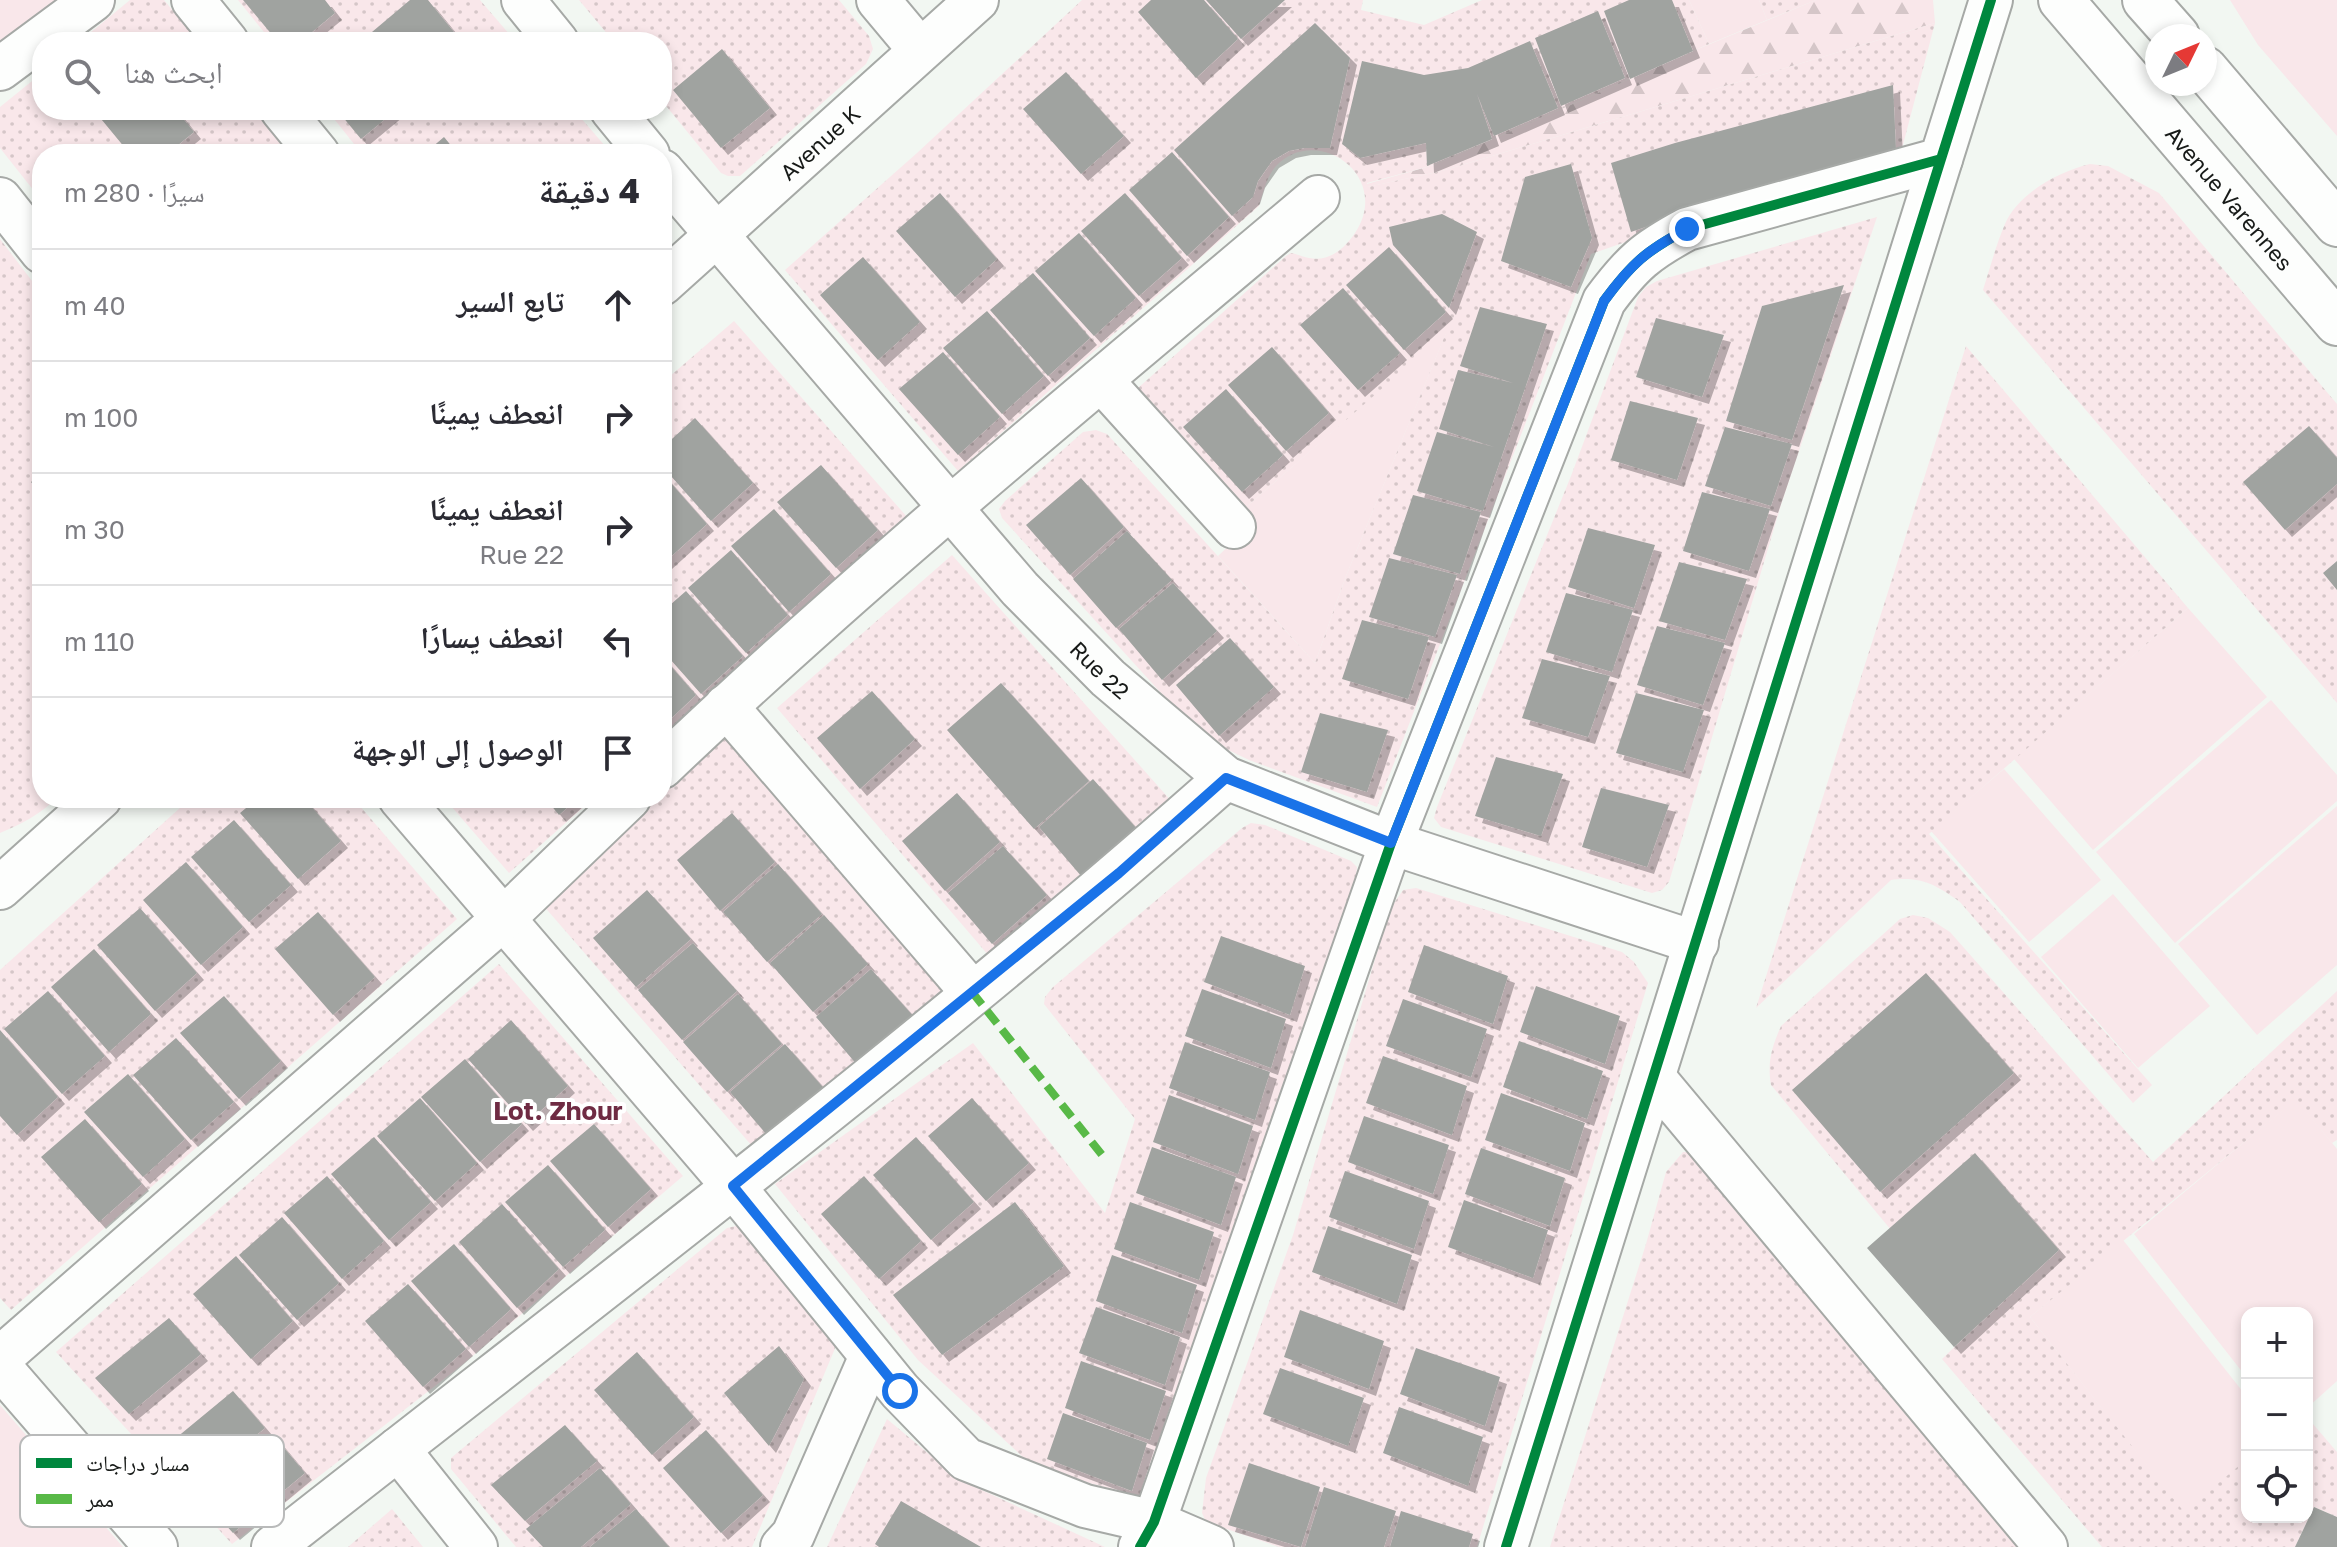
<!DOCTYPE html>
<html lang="ar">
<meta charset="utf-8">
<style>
:root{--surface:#fff;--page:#f7f7f7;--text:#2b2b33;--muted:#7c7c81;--line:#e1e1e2}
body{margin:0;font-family:"Golos Text","Noto Naskh Arabic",sans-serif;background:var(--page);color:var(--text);direction:rtl}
.controls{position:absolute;right:24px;bottom:24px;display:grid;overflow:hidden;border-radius:16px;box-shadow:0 4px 12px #0003}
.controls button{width:72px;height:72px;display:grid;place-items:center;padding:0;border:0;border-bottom:2px solid var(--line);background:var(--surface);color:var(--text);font:40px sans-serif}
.compass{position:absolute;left:2145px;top:24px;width:72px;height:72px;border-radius:50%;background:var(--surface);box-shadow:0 4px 12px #0003;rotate:47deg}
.stop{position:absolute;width:24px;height:24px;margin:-18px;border:6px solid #1a73e8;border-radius:50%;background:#fff}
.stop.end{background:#1a73e8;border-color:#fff;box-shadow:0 2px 8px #0008}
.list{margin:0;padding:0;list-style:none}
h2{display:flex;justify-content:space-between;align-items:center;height:104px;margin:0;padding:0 32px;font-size:34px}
h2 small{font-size:26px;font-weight:400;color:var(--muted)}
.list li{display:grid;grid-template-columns:52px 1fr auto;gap:24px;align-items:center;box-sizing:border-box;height:112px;padding:0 32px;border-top:2px solid var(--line)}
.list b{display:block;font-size:30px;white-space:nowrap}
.list p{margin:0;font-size:26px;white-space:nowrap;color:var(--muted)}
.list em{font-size:26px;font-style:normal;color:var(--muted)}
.icon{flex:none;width:44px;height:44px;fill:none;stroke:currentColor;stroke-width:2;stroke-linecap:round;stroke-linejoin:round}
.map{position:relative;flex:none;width:2337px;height:1547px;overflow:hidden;direction:ltr}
.search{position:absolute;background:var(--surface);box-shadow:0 4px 12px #0003;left:32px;top:32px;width:640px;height:88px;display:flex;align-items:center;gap:20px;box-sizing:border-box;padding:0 28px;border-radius:32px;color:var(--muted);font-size:30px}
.panel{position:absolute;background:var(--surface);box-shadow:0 4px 12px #0003;left:32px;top:144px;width:640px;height:664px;border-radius:32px;direction:rtl}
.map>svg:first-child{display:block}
</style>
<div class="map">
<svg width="2337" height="1547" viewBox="0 0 2337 1547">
<defs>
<pattern id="forest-firs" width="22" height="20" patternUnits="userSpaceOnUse" patternTransform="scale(2)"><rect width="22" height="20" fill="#f9e7ea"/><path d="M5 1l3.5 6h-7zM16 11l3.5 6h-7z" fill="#d5c6c8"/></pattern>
<pattern id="park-dots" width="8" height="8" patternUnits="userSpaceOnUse" patternTransform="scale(2)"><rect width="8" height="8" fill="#f9e7ea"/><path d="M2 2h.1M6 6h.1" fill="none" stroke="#d5c6c8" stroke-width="1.8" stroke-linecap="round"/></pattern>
<filter id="shadow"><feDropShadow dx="7" dy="7" stdDeviation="0" flood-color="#0004"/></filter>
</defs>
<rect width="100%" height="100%" fill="#f2f7f2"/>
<path fill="#f9e7ea" d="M0,0H76L0,56Z
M1689,0H1759L1767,20L1709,44Z
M2230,0H2337V136L2258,45Z
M1447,331L1346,576L1315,663L1218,556L1256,520L1244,509Z
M2188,608L2267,697L2093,850L2014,759Z
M2271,700L2337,775V801L2175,943L2096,852Z
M2004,769L2101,880L2029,942L1931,831Z
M2337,806V965L2257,1035L2178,944Z
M2113,894L2210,1006L2138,1068L2041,957Z
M2296,1099L2337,1149V1381L2307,1408V1313H2247V1378L2134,1234Z
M2123,1240L2247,1397V1461L2184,1513L2030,1317Z
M0,1405L123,1547H0Z"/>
<path fill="url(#forest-firs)" d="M1816,0H1933L1935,23L1442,171L1363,188V185L1434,165L1693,51Z"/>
<path fill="url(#park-dots)" d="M130,0H164L199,42H79Z
M238,0H480L516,42H272Z
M579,0H839L869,36L873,49L866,64L740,176H728L721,173L662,101V42H614Z
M1082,0H1363L1361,10L1424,25L1482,0H1689L1709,44L1434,165L1367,183V187L1442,171L1935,23L1900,156L1692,219L1591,254L1377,807L1249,760L1214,743L1171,704L1002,518L999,509L1005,501L1083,432L1096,430L1107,434L1315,663L1346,576L1446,333L1244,509L1138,388L1286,256L1291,253C1297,254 1303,257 1309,258C1329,262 1344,249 1355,233C1393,175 1316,123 1276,166C1267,176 1263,193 1259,206L958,471L785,270L917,153Z
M1759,0H1816L1767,20Z
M42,73V110H254L289,154H42V201L0,148V107Z
M327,110H574L612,154H362Z
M2090,164L2108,166L2159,193L2337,404V703L1983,290C1990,268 1996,245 2005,224C2018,193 2060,171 2090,164Z
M1877,217L1781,505L1669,882L1662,890L1652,893L1441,827L1434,818L1437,807L1571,476L1638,297L1646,287L1657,281Z
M0,239L42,294V798H57C40,814 22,824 0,833Z
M734,321L908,518L662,737V383Z
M1966,346L2188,608L1929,834L2152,1085L2133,1103L1960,902C1936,885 1922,876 1891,880L1756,1008Z
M952,555L1174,804L989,956L777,708Z
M722,733L945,994L759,1154L542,904L653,798H662V790Z
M191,798H353L457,919L11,1310L0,1298V970Z
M444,798H594L509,873Z
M1251,823L1265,825L1351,861L1357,867L1356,877L1146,1498L1040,1470L1025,1459L918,1360L775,1184L973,1043L1105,1213L1135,1119L1044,1004L1045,997L1053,987L1242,828Z
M1416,888L1622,952L1634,962L1648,983L1477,1547H1279L1206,1522L1202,1513L1206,1478L1293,1235L1390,909L1403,890Z
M1913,915L1928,918L1950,932L2153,1162L2337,991V1140L2332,1143L2296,1100L2030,1317L2184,1512L2247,1459V1517H2307V1417L2337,1452V1517L2314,1507L2295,1547H2102L1942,1359L1973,1329L1771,1085C1767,1062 1772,1047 1781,1026L1900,919Z
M499,964L683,1176L462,1365L232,1544L56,1352Z
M1683,1152H1696L2030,1547H1550L1646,1244L1666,1172Z
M736,1226L744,1231L836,1346L752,1547H516L451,1469V1458L727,1228Z
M887,1419L960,1480L1105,1547H827Z
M392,1509L423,1547H348Z"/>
<path fill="#a0a3a0" filter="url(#shadow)" d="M243,0H325L335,13L300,42H278Z
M410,0H428L462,42H380L372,32Z
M1151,0H1204L1238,39L1196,78L1138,12Z
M1206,0H1285L1241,39Z
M1629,0H1672L1693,51L1630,79L1604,11Z
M1598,11L1625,78L1561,106L1535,38Z
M1315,23L1350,58L1330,148H1304L1289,151L1272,161L1258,181L1253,197L1232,216L1174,150Z
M1530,41L1558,108L1494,136L1477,94L1492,139L1427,166L1426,143L1360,158L1342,144L1362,61L1424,75L1468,68Z
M722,49L770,108L721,148L673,90Z
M1066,72L1124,136L1081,174L1023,109Z
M1893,85L1896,150L1694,210L1631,232L1611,163L1675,143Z
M101,110H176L194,132L167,154H130L97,114Z
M337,110H396L361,139Z
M444,137L458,154H424Z
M1172,152L1229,217L1187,256L1129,190Z
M1571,164L1592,238L1571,287L1501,261L1525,177Z
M940,193L997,259L955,297L896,231Z
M1125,193L1182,258L1139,296L1081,231Z
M1442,214L1477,232L1449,308L1393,245L1389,227Z
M1079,233L1136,298L1094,336L1035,271Z
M1389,247L1446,312L1404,350L1346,285Z
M863,257L920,322L878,360L820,295Z
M1033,273L1090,338L1048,376L990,310Z
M1844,285L1792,440L1726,421L1762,306Z
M1343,288L1400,353L1358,390L1300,325Z
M1480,307L1547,324L1483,511L1417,491L1437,432L1494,447L1439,429L1458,370L1513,383L1460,366Z
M987,311L1044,376L1002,414L943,348Z
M1656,318L1724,335L1702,397L1636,377Z
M1272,347L1329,413L1286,451L1228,385Z
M943,352L1000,417L958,455L899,389Z
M1226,389L1283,455L1242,492L1183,427Z
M1630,401L1698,418L1677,480L1611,460Z
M695,418L753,483L711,521L662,466V448Z
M2309,426L2337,458V484L2285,530L2243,482Z
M1725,427L1792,444L1771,506L1705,486Z
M821,465L878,530L836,568L777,502Z
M42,473V496L31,482Z
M662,473L707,524L665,562L662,559Z
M1081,478L1124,527L1070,575L1026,525Z
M1702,492L1770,509L1749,571L1683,551Z
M1413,495L1481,512L1460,574L1393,554Z
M774,509L831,574L789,612L731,546Z
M1588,528L1655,545L1634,608L1568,587Z
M1127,531L1172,580L1116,628L1073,579Z
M731,550L788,615L746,653L688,588Z
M1389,558L1457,575L1435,637L1369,617Z
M2337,561V590L2323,573Z
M1679,562L1747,579L1725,640L1659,621Z
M1173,583L1217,631L1162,680L1119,629Z
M686,591L743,656L701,694L662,650V612Z
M1566,593L1633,610L1612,672L1546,652Z
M1362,620L1429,637L1408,699L1342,679Z
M1657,626L1725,643L1703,705L1637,685Z
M1230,638L1274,687L1219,736L1176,685Z
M662,656L696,695L662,727Z
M1542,659L1610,676L1588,737L1522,718Z
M1001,683L1089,781L1034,829L947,730Z
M872,691L915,739L860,789L817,738Z
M1636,693L1704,710L1683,772L1616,753Z
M1320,713L1388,730L1367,792L1301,772Z
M1496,757L1563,774L1541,836L1475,816Z
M1093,779L1137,829L1082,877L1039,827Z
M1601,788L1669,805L1647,867L1582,847Z
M957,793L1000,842L945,891L902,841Z
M258,798H304L341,841L298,879L240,813Z
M545,798H578L559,815Z
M732,813L775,862L720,911L677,860Z
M234,820L291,885L249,922L191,857Z
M1003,846L1047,895L992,944L948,893Z
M186,862L243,927L201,965L143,900Z
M778,864L822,914L767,962L723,912Z
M647,890L691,939L636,987L593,938Z
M140,908L197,973L155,1011L97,945Z
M318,912L375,977L333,1015L275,949Z
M824,915L868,964L813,1012L770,963Z
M1221,936L1305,966L1290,1015L1204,982Z
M693,943L737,991L682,1040L638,990Z
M1424,945L1508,976L1493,1024L1408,992Z
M94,949L151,1014L109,1052L51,987Z
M871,969L915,1018L859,1067L816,1017Z
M1926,973L2014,1073L1880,1192L1792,1090Z
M1536,986L1620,1016L1605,1064L1520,1032Z
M1202,989L1286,1019L1271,1068L1185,1036Z
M48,991L105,1056L62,1094L4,1029Z
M738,994L782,1044L727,1092L683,1042Z
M224,996L281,1061L239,1099L180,1033Z
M1403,999L1487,1029L1471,1077L1386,1046Z
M511,1020L568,1086L526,1124L468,1059Z
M0,1030L58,1097L17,1135L0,1116Z
M176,1038L234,1102L191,1140L133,1075Z
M1519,1041L1603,1071L1587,1119L1503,1087Z
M1185,1042L1270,1072L1255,1120L1169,1088Z
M785,1044L828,1093L773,1142L730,1092Z
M1383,1056L1467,1086L1452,1135L1366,1103Z
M465,1059L522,1124L480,1162L421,1097Z
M128,1074L185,1139L143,1177L84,1112Z
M1501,1093L1585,1123L1570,1171L1485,1140Z
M1169,1095L1253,1126L1238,1174L1153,1142Z
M420,1098L477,1163L435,1201L377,1136Z
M972,1098L1029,1163L986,1201L928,1136Z
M1364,1116L1449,1145L1433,1194L1348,1162Z
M85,1119L142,1184L99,1222L41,1157Z
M594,1124L651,1189L608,1227L550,1161Z
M374,1137L431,1202L389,1240L331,1174Z
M916,1137L974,1202L931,1240L873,1175Z
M1152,1147L1236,1177L1221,1225L1136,1193Z
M1481,1148L1565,1178L1550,1226L1465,1194Z
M1975,1153L2059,1250L1954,1347L1867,1248Z
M548,1165L605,1230L563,1267L505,1202Z
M1345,1171L1429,1201L1414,1249L1329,1217Z
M327,1176L384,1241L342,1279L284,1213Z
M864,1176L921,1241L879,1279L821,1214Z
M1464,1200L1548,1230L1533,1278L1448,1247Z
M1015,1202L1064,1266L942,1355L893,1295Z
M1130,1202L1214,1232L1199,1280L1114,1249Z
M502,1204L559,1269L517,1308L459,1242Z
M282,1217L339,1283L297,1320L239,1255Z
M1328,1226L1412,1255L1397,1304L1312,1272Z
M454,1244L511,1309L469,1347L411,1281Z
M1112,1255L1197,1285L1182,1333L1096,1301Z
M236,1256L293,1321L251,1359L193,1294Z
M408,1284L466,1349L423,1387L365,1321Z
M1096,1307L1180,1337L1165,1385L1079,1353Z
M1300,1310L1384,1341L1369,1389L1284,1357Z
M169,1318L201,1354L129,1414L95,1378Z
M779,1346L804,1379L769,1446L724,1393Z
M1416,1348L1500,1377L1485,1426L1400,1394Z
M637,1352L694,1417L652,1455L594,1390Z
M1081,1361L1166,1391L1150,1440L1065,1408Z
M1280,1368L1364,1398L1348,1446L1263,1414Z
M233,1391L265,1428L192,1488L159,1452Z
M1399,1407L1483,1437L1468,1486L1383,1453Z
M1063,1413L1147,1443L1132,1491L1047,1459Z
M565,1425L597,1461L525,1521L491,1485Z
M706,1430L763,1495L721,1533L663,1468Z
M274,1436L305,1473L233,1533L200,1497Z
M1249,1463L1320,1487L1301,1547L1228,1525Z
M600,1468L631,1504L581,1547H543L526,1529Z
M1324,1487L1396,1511L1384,1547H1305Z
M901,1501L981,1547H879L875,1544Z
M2314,1507L2337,1517V1547H2295Z
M636,1509L669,1547H590Z
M1401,1511L1473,1534L1469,1547H1390Z"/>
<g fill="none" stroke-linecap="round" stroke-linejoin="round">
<defs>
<g id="minor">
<path d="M193,0L227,42"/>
<path d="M523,0L557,42"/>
<path d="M878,0L919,49"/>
<path d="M0,69L93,0"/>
<path d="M282,110L318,154"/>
<path d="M612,110L648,154"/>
<path id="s1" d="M662,171L1020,589L1108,678L1226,778L1391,843L1697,943"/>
<path d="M0,199L42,252"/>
<path id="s2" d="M662,284L977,0"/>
<path d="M1101,380L1234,527"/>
<path d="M726,706L972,992"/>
<path d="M662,767C872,567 1097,384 1318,197"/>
<path d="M400,798L733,1186L900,1391L966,1459L1085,1506L1154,1522L1212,1547"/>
<path d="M0,888L100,798"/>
<path d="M1655,1079L2046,1547"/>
<path d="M0,1358L503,919L629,798"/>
<path d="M0,1367L156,1547"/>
<path d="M398,1449L476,1547"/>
<path d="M273,1547C593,1295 921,1049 1226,778"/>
<path d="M782,1547L793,1535L871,1356"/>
<path d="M1140,1547L1154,1522L1391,843L1604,301C1632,263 1646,251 1687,229L1941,159L1991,0"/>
<path d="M1506,1547L1941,159"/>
</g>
<g id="secondary">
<path id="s3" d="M2061,0L2337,323"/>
<path d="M2145,0L2177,36"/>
<path d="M2205,69L2337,224"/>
</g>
</defs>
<use href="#minor" stroke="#a6a9a6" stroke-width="46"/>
<use href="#secondary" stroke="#a6a9a6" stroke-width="48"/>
<use href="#minor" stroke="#fdfefd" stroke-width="42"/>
<use href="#secondary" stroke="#fdfefd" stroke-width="44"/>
<path stroke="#58b947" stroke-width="8" stroke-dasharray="16 8" stroke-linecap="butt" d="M972,992L1106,1160"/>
<defs>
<path id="cycleway" d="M1140,1547L1154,1522L1391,843L1604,301C1632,263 1646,251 1687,229L1941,159L1991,0
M1506,1547L1941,159"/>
</defs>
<use href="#cycleway" stroke="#fff" stroke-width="15"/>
<use href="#cycleway" stroke="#00873e" stroke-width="10"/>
</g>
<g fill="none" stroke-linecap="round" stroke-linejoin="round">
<path stroke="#1a73e8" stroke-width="10" d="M900,1391L733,1186L1119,873L1226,778L1391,843L1604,301C1631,264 1647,250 1687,229"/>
</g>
<g text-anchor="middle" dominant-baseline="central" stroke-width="8" stroke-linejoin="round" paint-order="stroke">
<g font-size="22" fill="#171a18" stroke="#fff">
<text stroke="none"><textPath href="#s2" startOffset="212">Avenue K</textPath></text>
<text stroke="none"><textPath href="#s3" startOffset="260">Avenue Varennes</textPath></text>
<text stroke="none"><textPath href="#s1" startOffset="664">Rue 22</textPath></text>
</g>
<g font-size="26" font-weight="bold" fill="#6f2b43" stroke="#fff">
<text x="558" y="1110">Lot. Zhour</text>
</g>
</g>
<rect x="20" y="1435" width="264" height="92" rx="12" fill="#fff" stroke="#b9baba" stroke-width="2"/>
<rect x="36" y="1458" width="36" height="10" fill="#00873e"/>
<rect x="36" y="1494" width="36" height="10" fill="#58b947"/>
<g font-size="22" fill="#171a18">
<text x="86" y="1471">مسار دراجات</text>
<text x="86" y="1507">ممر</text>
</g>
</svg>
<div class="controls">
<button>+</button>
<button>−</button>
<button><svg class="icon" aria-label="locate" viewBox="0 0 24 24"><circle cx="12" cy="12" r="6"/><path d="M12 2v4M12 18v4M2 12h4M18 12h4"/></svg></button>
</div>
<svg class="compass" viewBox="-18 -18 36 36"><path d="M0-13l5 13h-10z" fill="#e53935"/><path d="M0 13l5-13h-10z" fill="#7c7c81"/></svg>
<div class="stop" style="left:900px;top:1391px"></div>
<div class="stop end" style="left:1687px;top:229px"></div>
<div class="search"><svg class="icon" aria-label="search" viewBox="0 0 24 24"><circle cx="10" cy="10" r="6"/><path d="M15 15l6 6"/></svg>ابحث هنا</div>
<section class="panel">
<h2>4 دقيقة<small>سيرًا · 280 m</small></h2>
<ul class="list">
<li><svg class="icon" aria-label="ahead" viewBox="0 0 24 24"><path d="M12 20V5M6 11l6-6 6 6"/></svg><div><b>تابع السير</b></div><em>40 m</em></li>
<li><svg class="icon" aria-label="right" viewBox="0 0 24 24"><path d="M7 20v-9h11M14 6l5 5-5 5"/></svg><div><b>انعطف يمينًا</b></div><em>100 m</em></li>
<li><svg class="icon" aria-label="right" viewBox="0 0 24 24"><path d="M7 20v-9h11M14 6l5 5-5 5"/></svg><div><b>انعطف يمينًا</b><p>Rue 22</p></div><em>30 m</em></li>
<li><svg class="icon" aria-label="left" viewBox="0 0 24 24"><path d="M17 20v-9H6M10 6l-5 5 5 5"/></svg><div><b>انعطف يسارًا</b></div><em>110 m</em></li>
<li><svg class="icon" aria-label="arrive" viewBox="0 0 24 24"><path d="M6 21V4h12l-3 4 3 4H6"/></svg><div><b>الوصول إلى الوجهة</b></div></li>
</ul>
</section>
</div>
